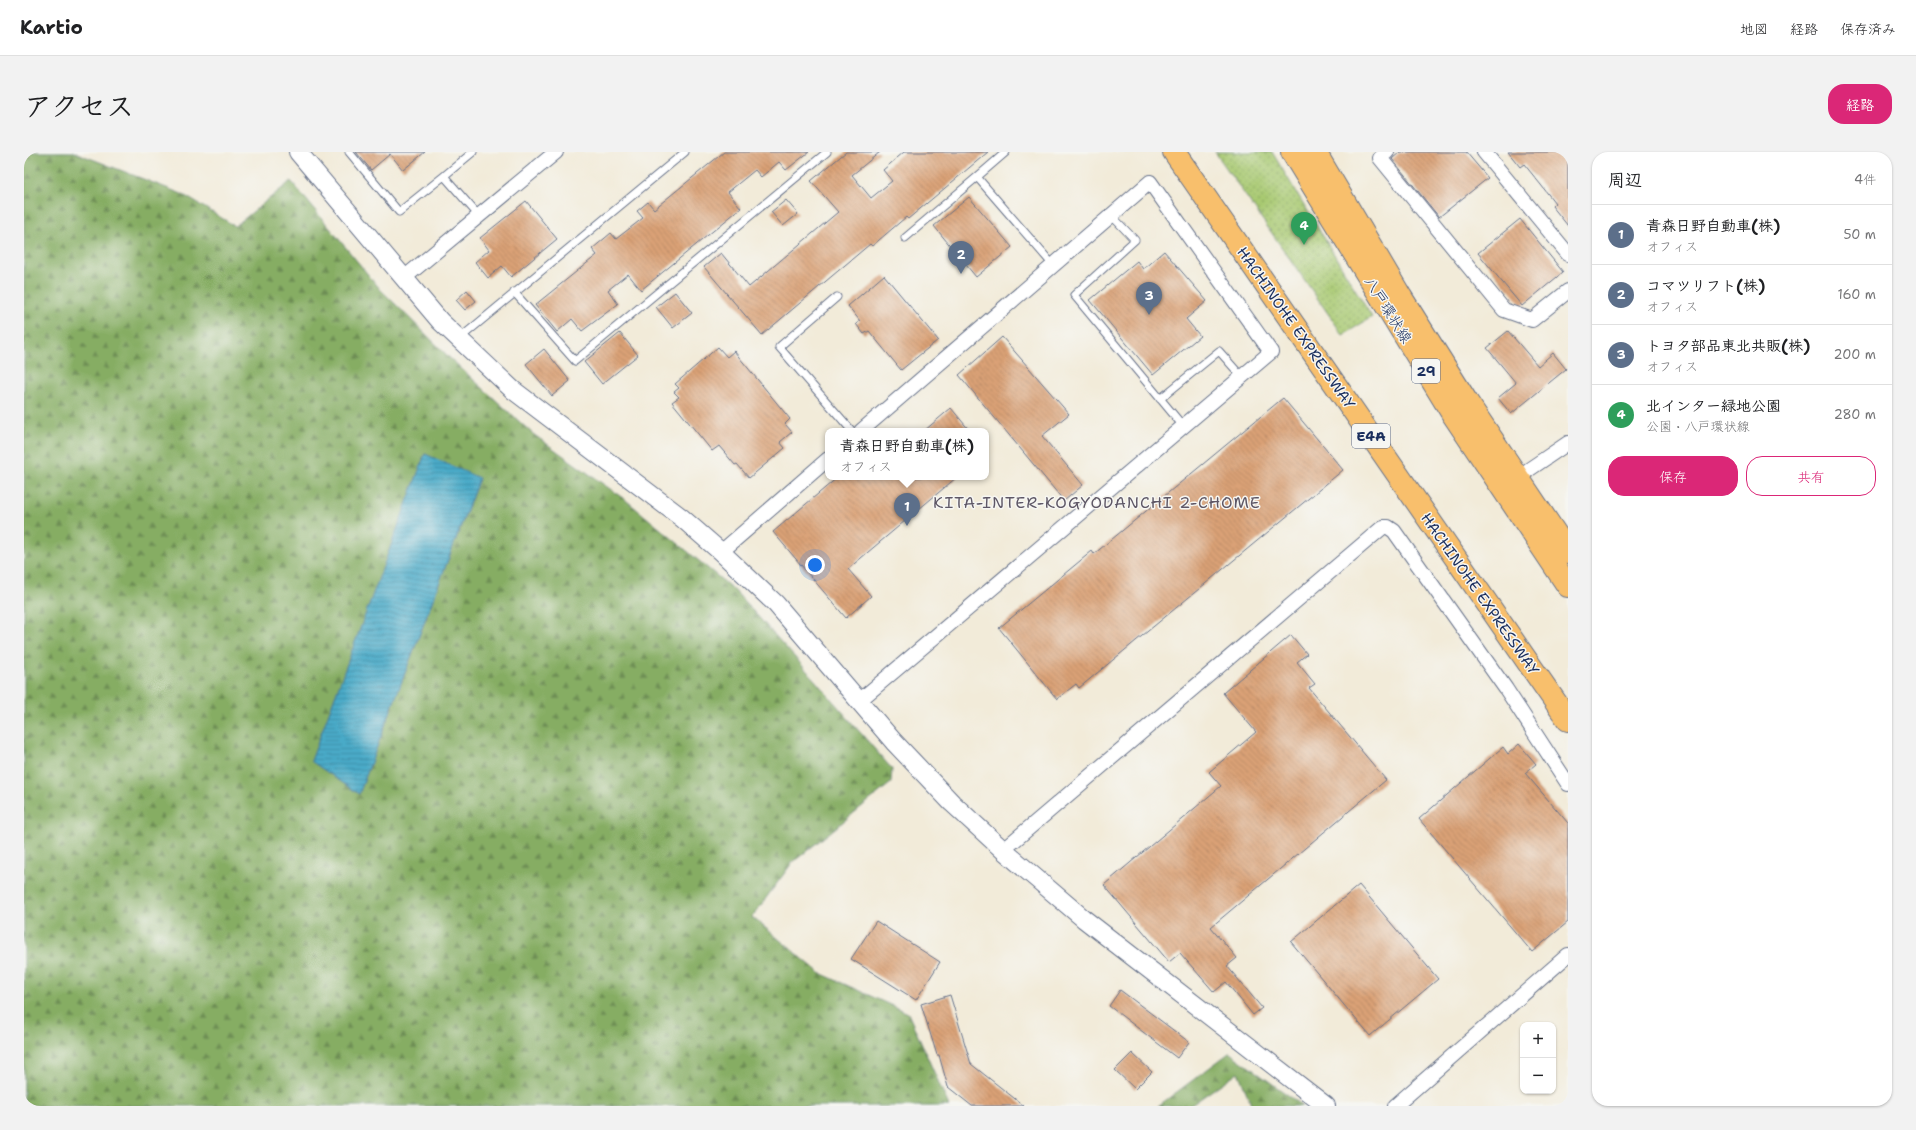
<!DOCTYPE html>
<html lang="ja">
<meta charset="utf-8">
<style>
:root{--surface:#fff;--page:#f2f2f2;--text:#202124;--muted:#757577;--line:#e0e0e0;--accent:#db2777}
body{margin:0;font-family:"Shantell Sans","Klee One",sans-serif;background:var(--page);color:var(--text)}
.controls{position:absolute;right:12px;bottom:12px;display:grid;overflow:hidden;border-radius:8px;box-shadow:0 1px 3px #0004}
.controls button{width:36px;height:36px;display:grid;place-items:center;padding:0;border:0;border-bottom:1px solid var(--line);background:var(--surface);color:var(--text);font:20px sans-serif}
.you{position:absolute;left:791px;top:413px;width:14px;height:14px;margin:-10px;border:3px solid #fff;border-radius:50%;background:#1a73e8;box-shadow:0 0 0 6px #1a73e833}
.badge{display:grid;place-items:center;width:26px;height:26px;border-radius:50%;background:var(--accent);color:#fff;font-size:13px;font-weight:700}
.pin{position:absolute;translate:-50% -33px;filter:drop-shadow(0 1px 2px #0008)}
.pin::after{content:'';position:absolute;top:21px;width:14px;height:12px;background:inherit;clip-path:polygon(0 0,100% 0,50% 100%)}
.popup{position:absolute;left:801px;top:276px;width:164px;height:52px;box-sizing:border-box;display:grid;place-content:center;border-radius:8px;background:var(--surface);filter:drop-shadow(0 1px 3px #0005);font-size:13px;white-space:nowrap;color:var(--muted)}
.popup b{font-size:15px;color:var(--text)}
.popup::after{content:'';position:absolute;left:50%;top:100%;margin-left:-8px;border:8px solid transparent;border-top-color:var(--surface)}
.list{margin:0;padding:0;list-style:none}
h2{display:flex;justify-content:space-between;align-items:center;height:52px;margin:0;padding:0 16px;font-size:17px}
h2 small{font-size:13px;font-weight:400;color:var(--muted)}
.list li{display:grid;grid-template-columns:26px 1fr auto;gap:12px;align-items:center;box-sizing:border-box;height:60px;padding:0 16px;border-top:1px solid var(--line)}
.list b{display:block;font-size:15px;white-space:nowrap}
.list p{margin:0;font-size:13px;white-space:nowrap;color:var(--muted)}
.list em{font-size:13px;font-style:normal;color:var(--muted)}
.actions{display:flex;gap:8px;padding:12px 16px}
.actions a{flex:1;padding:9px 0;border:1px solid var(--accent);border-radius:16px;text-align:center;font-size:14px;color:var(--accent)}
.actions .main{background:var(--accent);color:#fff}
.map{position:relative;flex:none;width:1544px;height:954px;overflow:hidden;border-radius:16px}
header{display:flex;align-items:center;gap:24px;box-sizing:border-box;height:56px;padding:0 20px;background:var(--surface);border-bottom:1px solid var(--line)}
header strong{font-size:19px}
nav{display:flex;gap:22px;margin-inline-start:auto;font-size:14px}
.intro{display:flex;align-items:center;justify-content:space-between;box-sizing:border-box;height:96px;padding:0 24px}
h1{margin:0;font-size:28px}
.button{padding:10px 18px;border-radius:16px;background:var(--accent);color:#fff;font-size:14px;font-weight:700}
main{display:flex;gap:24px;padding:0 24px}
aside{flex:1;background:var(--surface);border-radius:16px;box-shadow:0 1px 3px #0004}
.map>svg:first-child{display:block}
</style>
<header>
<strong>Kartio</strong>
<nav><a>地図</a><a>経路</a><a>保存済み</a></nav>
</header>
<div class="intro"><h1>アクセス</h1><a class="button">経路</a></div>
<main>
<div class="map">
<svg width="1544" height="954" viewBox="0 0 1544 954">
<defs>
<pattern id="forest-firs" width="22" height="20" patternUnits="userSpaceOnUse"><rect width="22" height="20" fill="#86ad63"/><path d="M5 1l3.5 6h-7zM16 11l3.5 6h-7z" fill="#6d8d55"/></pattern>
<pattern id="park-dots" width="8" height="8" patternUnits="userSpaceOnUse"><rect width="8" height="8" fill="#a8c971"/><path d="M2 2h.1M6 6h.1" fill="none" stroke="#88a460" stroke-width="1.8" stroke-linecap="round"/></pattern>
<pattern id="water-rules" width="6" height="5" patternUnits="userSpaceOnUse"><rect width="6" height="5" fill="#49aac8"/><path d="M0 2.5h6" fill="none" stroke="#3c8ba6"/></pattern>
<pattern id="building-back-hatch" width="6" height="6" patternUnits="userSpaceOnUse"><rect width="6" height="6" fill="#daa176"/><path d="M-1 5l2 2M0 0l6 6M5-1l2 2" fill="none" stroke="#b08464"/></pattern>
</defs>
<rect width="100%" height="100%" fill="#f6f6f2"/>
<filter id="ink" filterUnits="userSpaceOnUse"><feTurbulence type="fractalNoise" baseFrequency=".025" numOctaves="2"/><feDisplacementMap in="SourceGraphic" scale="8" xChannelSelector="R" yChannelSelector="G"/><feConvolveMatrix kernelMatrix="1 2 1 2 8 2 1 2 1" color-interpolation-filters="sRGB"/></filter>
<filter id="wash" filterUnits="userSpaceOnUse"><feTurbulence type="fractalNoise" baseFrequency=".012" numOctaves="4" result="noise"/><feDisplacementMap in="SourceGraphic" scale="16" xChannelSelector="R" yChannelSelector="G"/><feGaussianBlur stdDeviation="0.9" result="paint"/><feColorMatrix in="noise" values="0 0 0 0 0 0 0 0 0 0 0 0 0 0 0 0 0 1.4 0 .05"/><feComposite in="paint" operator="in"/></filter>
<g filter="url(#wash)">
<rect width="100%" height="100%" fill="#f2ebd9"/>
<path fill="url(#forest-firs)" stroke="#506e60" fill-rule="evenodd" d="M0,0H50L158,42L211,74L267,29L356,137L428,208L509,282L603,349L710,438L776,511L868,617L867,631L768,711L728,765L796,821L884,861L925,954H0ZM401,302L455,327L335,642L287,609Z
M1205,901H1206L1279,954H1228L1214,920L1166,954H1134Z"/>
<path fill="url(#park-dots)" stroke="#627c68" d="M1191,0H1248L1348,165L1319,183Z"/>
<path fill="url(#water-rules)" stroke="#326c93" d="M401,302L455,326L335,642L287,609Z"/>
<g id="blocks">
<path fill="url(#building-back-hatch)" d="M332,0H401L379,18L366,2L347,18Z
M700,0H785L762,18L755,10L737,25L731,18L704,40L717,56L617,138L604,122L584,138L594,152L558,179L548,167L533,180L511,153L573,103L568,97L587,81L592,87L619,66L613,59L624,50L630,57Z
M822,0H856L828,23L847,46L868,29L859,18L880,0H964L884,67L882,65L848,94L846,92L738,183L680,115L697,101L725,135L814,60L787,29Z
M1376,0H1442L1464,26L1415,65L1368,7Z
M1484,0H1544V74L1528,54L1531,51L1517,33L1500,12L1496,15Z
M945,45L988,95L952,125L910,74Z
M762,48L774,62L759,74L747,60Z
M502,49L533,87L487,125L478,114L464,126L451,110L465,98L456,86Z
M1496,67L1539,120L1498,154L1454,101Z
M1140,99L1183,149L1162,167L1176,184L1129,223L1066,148L1113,109L1119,117Z
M860,123L914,188L877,218L845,179L840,182L832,172L836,169L824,154Z
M443,138L452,149L441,158L432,148Z
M651,140L668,161L649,176L632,155Z
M1484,179L1514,214L1529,201L1542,217L1487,262L1474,246L1492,231L1463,196Z
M596,181L614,203L578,232L560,210Z
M978,185L1045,262L1018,284L1059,333L1040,349L935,223Z
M694,195L703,205L710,199L766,267L761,272L768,280L756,290L761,296L725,326L713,312L711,313L695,294L688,299L648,250L655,245L650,240L655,236L651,232Z
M520,197L546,229L528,244L502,212Z
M1259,246L1319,318L1055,536L1052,532L1033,547L975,476L1068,399L1070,402Z
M927,256L946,279H900Z
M814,325H933L824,417L847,444L822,466L749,380Z
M1267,483L1283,502L1273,510L1291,532L1285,536L1362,628L1187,775L1213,806L1203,814L1238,856L1229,863L1202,830L1190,840L1156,801L1145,810L1080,733L1197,634L1185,620L1232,580L1199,541Z
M1495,592L1512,612L1501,621L1544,671V770L1508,800L1395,667L1479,595L1484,602Z
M1335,733L1414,827L1346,884L1267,790Z
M852,769L916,810L892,848L827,807Z
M1096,838L1165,890L1153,906L1085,854Z
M926,843L947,912L1000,954H948L924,935L915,903H913L897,852Z
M1108,901L1128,920L1111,937L1091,918Z"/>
</g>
</g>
<g filter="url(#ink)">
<use href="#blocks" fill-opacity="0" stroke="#667189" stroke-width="1"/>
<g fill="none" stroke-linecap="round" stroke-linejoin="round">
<defs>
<path id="service" d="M325,0L375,60L420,24
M449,0L420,24L455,64
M982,0L953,25L1029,113
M1087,63L1111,88L1050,143L1159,274
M881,86L953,25
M490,140L551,209L803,0
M813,145L755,195L828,279
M435,187L661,0
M1136,247L1195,199L1218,225"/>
<path id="minor" d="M1363,0L1356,6L1480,158L1508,168L1544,139
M1460,0L1544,102
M380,126L532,0
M1494,325L1544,291
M697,400L804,307
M835,549L1247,200L1126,30L837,279
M979,698L1359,375H1364L1370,379L1482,537L1544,632
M1371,954L1544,803"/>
<path id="tertiary" d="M274,0L416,169L489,238L658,366L697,400L752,452L870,590L928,651L979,698L1060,767L1302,954"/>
<path id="primary" d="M1268,0L1428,261L1544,434
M1291,0L1377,145L1443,250L1544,400"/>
<path id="motorway" d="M1150,0L1544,568"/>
</defs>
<use href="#service" stroke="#667189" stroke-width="9"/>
<use href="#minor" stroke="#667189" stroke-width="16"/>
<use href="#tertiary" stroke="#667189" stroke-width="20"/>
<use href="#primary" stroke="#667189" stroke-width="24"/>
<use href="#motorway" stroke="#667189" stroke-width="24"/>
<use href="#service" stroke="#fff" stroke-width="7"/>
<use href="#minor" stroke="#fff" stroke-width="14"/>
<use href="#tertiary" stroke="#fff" stroke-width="18"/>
<use href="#primary" stroke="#f8bf6c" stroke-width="22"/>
<use href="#motorway" stroke="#f8bf6c" stroke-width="22"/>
</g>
</g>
<g text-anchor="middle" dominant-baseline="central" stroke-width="3" stroke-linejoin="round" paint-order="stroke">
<g fill="#f6f6f2" stroke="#5d6b8a" stroke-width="1">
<rect x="1388" y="207" width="28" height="24" rx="3"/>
<rect x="1328" y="272" width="38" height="24" rx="3"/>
</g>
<g font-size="14" font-weight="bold" fill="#1b2f5e">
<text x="1402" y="219">29</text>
<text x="1347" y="284">E4A</text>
</g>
<g font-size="15" fill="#1b2f5e" stroke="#f6f6f2">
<text transform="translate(1364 158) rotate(58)">八戸環状線</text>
<text transform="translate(1272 176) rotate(55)">HACHINOHE EXPRESSWAY</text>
<text transform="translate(1456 442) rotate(55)">HACHINOHE EXPRESSWAY</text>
</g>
<g font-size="16" letter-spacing="1" fill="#5e5766" stroke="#f6f6f2">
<text x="1073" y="350">KITA-INTER-KOGYODANCHI 2-CHOME</text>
</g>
</g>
</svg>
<div class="controls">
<button>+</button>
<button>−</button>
</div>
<div class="you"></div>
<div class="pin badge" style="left:883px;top:374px;background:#5c6f8a">1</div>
<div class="popup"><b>青森日野自動車(株)</b>オフィス</div>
<div class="pin badge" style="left:937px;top:122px;background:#5c6f8a">2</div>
<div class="pin badge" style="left:1125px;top:163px;background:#5c6f8a">3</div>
<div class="pin badge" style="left:1280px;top:93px;background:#2e9e5b">4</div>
</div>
<aside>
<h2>周辺<small>4件</small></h2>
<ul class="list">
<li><span class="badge" style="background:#5c6f8a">1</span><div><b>青森日野自動車(株)</b><p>オフィス</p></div><em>50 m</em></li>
<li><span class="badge" style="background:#5c6f8a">2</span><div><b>コマツリフト(株)</b><p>オフィス</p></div><em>160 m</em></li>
<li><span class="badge" style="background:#5c6f8a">3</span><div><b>トヨタ部品東北共販(株)</b><p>オフィス</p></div><em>200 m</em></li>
<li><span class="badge" style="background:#2e9e5b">4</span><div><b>北インター緑地公園</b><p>公園 · 八戸環状線</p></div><em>280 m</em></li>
</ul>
<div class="actions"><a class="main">保存</a><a>共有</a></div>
</aside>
</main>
